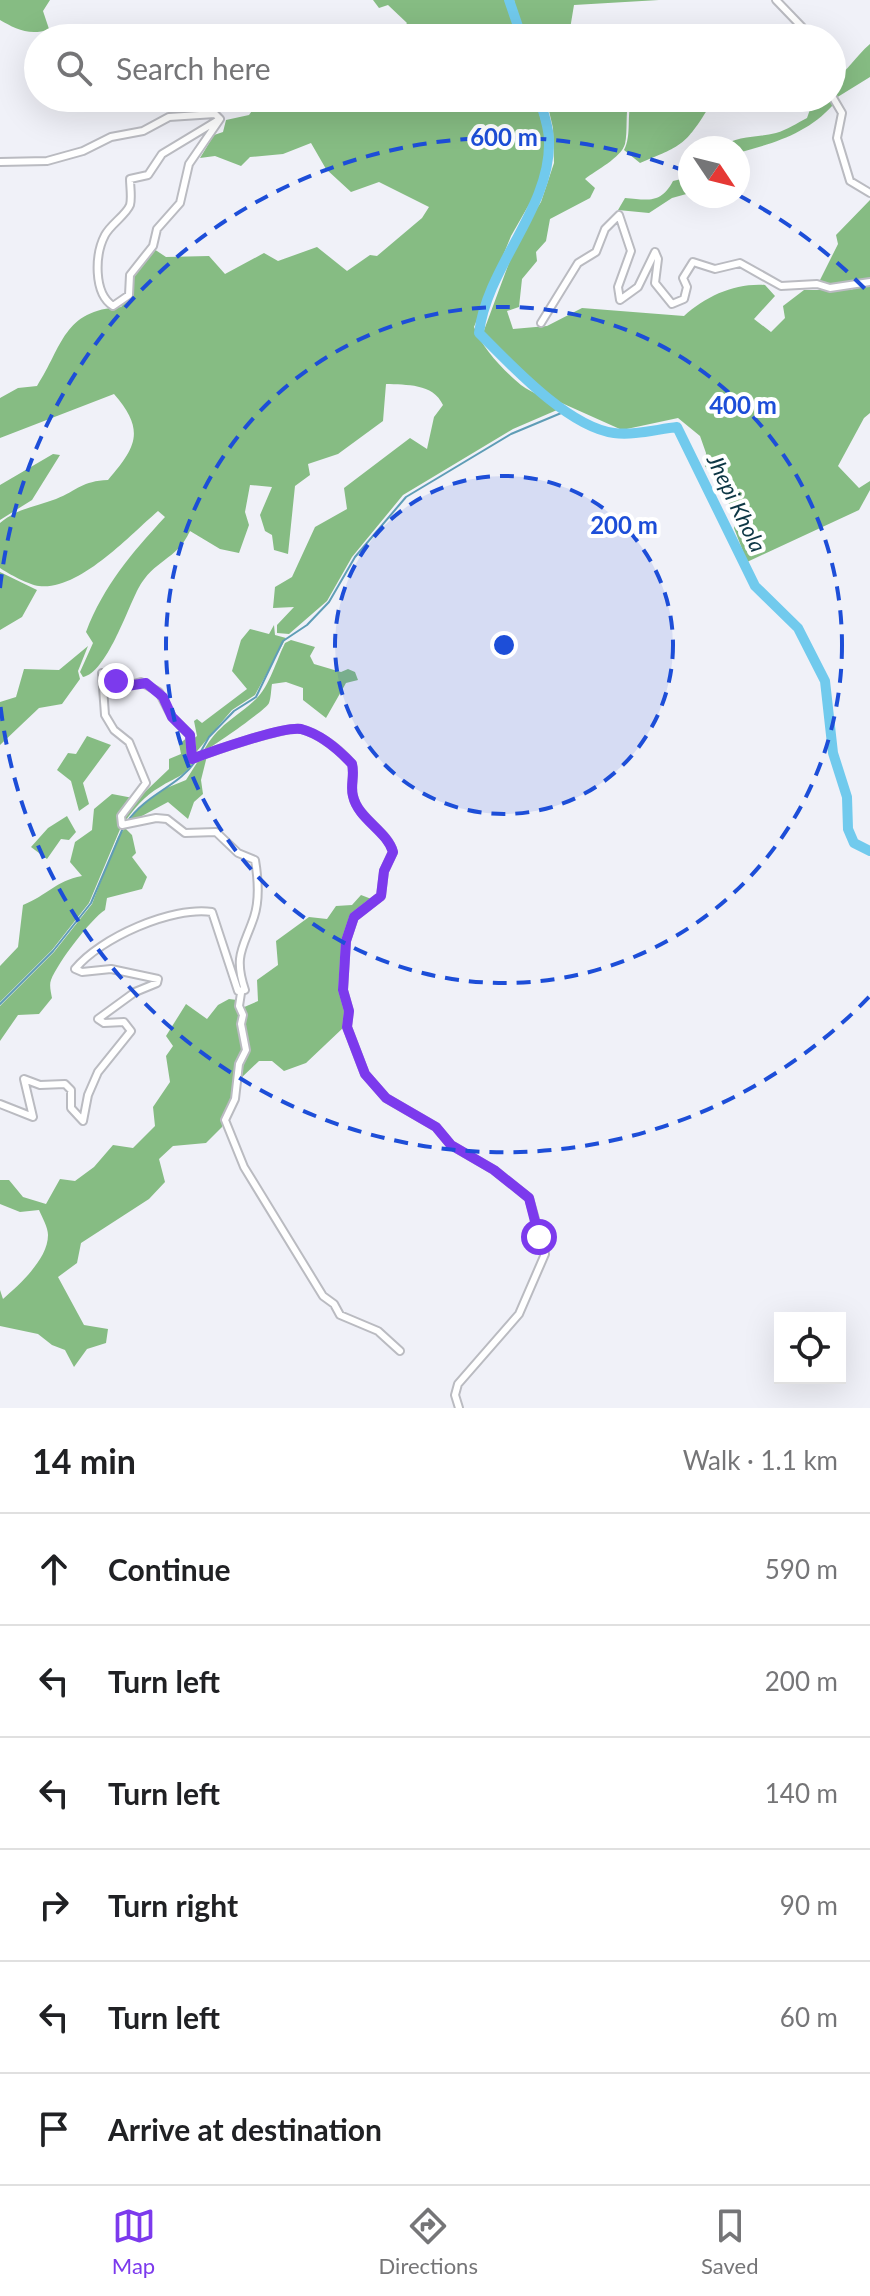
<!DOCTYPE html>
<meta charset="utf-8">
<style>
:root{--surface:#fff;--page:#f2f2f2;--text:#202124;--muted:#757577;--line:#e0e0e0;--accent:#7c3aed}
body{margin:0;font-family:Lato,sans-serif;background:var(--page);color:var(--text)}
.controls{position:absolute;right:24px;bottom:24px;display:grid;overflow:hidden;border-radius:0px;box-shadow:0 8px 32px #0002}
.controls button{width:72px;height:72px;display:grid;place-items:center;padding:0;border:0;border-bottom:2px solid var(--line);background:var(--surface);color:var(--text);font:40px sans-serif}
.compass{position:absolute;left:678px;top:136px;width:72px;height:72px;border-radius:50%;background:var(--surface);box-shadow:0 8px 32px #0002;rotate:125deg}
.stop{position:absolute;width:24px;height:24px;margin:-18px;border:6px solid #7c3aed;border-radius:50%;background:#fff}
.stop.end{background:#7c3aed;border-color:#fff;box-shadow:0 2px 8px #0008}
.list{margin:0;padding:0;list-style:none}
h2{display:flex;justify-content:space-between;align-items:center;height:104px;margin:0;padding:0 32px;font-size:34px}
h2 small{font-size:26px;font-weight:400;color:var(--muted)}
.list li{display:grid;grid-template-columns:52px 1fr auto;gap:24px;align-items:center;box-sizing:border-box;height:112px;padding:0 32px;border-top:2px solid var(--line)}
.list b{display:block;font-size:30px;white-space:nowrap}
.list em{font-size:26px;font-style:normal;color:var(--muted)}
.icon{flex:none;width:44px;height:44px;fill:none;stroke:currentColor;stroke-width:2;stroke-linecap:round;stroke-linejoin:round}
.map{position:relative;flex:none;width:870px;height:1408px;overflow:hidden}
.search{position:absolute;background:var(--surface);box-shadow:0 8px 32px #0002;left:24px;right:24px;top:24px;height:88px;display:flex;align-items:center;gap:20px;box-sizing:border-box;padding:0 28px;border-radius:44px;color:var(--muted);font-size:30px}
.sheet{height:776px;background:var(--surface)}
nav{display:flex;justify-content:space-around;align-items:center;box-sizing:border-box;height:112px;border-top:2px solid var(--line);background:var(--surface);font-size:22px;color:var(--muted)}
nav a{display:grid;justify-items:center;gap:4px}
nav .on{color:var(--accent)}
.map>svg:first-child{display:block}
</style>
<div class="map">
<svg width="870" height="1408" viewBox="0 0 870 1408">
<rect width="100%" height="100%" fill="#f0f1f8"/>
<path fill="#86bc83" d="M0,0H50L43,11L49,29C30,37 14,28 0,20Z
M373,0H507L518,38H396L407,23L388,5L379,8Z
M514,0H659L574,5L570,29L583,38H527L520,27Z
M870,44V77L836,98L832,81C849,70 855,57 870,44Z
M299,98H535L547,142L542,169L535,194L511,236L474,327C482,348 504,371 521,385C533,394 550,398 557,410L513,429L403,495L352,557L327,601L289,634L277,633V625L294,607L273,608L275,587L292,577L315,527L347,509L344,488L410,438L427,449L434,417L443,405C433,383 406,385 386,384L383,421L338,454L308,464L310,475L295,486L288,554L274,550L272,535L265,531L260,515L272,487L250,485L245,512L249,525L239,553L220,549L190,531C176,561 154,559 138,589C127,610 106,673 83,677L80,672L93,643L86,632C104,585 131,554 165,517L158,511C130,535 79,591 39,586C29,585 9,574 0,568V523C18,508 35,507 56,499C78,490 82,481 108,480C136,447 146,431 114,394L0,438V398L18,388L37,386C63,346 63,310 121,307L131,295L134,273L154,249L166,257L209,256L225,274L264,253L278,261L317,247L347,271L370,255L377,256L422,218L429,207L379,182L351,192L326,169L311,143L283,154L250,157L241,166L215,156L200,158L214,135L223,132L226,120L249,115L254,108Z
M546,98H629C625,114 628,131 625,144C621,158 596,170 585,179L595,188L590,198L550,219L546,241L536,252L537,261L522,279L519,307L507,311L513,329L547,326L582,308L684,316C706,296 735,283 765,285L775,296L754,319L771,332L785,318L783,306L804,290H850L870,284V413L864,418L838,466L859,488L870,481V490L859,510L747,562L734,528L738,518L705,466L706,453L700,436L678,418L622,430L555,400L522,374L483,333L519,236L541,202L554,163L553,128Z
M632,98H702L709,107C685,146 681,146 640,163L624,150C632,135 626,116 632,98Z
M814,98H830L833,105C807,134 774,143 738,153V148H719C737,135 755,138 776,133C787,130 797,123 807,118Z
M690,177V193L672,198L649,213L618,210L625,198C648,200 661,204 673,181Z
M870,200V278L845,285L819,282L838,244L836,235Z
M53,454L60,455L32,500L0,520V485Z
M0,572L37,590L22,617L0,630Z
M274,625L275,635L286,638L255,695L232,710L192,757V740L197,736L194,721L197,719L202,723L247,689L232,671L241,640L250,629L269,634Z
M291,640L315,647L310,656L314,664L341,672L348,669L355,672L358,680L346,683L326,718L303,700V688L286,682L272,684C271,690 271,698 269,703C266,710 212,747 203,752C217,725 236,718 256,699C269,687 277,659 285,643Z
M88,646L78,671L80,679L62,704L39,708L0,745V702L16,697L24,669L59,670Z
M87,736L111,745L83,783L89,804L79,811L71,781L57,770L68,753L76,754Z
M188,737L190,761L195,760C182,779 177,776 160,787C144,796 134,809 123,824V816L128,808L169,769V759L181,754L179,744Z
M207,756L201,780L203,794L194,802L188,819L168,802L127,824L138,808L164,789L186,780L200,758Z
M112,794L133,798L119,815L121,827L89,903L52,950L0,1002V966L18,947L23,905C48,895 55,881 82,876L70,862L75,842L92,830L94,809Z
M67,816L76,832L69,840L61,839L47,859L31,847L48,828Z
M125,828L132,835L136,853L132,857L147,877L142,889L107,898L105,910C91,919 58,962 51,980C49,985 51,992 52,998L39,1014L18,1015L0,1041V1006L54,952L92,904L118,837Z
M361,895L374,900L353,916L345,934L344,1027L306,1063L284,1071L272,1061H259L239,1080L248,1050L242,1008L258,1001L257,980L278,965L276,941L309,917L327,919L336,906L352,905Z
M229,999L237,1000C246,1034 243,1065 233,1099C230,1110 222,1116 222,1127L206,1143L173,1146L159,1159L165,1182L149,1199L81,1243L77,1263L58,1277L84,1325L108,1329L106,1343L87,1349L74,1367L65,1350L52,1345L38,1334L0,1326V1290L3,1299C20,1284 48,1259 48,1235C48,1227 42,1217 39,1210L20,1212L0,1204V1180H9L23,1197L46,1204L60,1179L75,1181L94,1167L113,1145L133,1148L155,1126L153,1107L170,1082L166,1056L173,1046L166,1036L186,1004L207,1019L218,1005Z"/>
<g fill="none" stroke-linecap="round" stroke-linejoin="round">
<path stroke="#5f9db6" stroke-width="2" d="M200,753L209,737L234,711L256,697L283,641L307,625L329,602L355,557L406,497L511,434L566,411
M127,822C148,792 179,787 197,759
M0,1004L53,951L91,903L123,828"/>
<path stroke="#71caed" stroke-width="10" d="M509,0L522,38
M539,98C543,111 549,127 549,141C551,208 487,266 479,333C511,365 568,427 614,433C633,436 658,429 677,427L755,586L798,628L825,681L833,753L847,797L848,829L854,843L870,851"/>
<defs>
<path id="street" d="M776,0L802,27L803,38
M832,96L842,113L837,138L850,181L870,193
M220,119L189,164L180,203L157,229L153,246L130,275L129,295L113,306C93,293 95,254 105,235C111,224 126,215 130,205C132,198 130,186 130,179L148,175L162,154Z
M0,162L47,161L83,151L111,137L143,131L169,117L215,114L220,119
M541,323L578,263L596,252L605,229L619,215L631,251L618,287L620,300L638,287L655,252L658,259L655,283L672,304L684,299L687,287L683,278L693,262L715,269L740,263L781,286L817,284L830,288L870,282
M241,993L239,1006L243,1015L241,1024L246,1050L239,1064L235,1099L225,1120L244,1167L323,1296L334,1304L340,1315L378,1331L400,1351
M0,1104L33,1117L24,1079L40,1085L65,1084L71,1090V1108L83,1121L88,1095L98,1072L131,1031L124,1022L104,1023L98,1019L135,992L157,983L158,979L111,969L82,972L75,969C100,938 172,906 212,912L238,991L245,990C233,955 244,947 254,917C260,899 258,878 255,860L238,853L216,832L185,833L167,819L156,818L122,825L121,816L146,783L129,742L114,730L105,715L102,673L127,686L141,682L159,692L172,717L190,735L192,759C210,752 284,726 301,729C320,734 340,750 352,764C355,775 350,786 353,796C358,819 388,831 393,852L384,871L381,896L354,917L346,941L343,990L349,1011L347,1027L365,1074L386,1098L436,1127L451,1145L494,1170L529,1198L545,1254L519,1314L458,1384L455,1395L459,1408"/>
</defs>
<use href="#street" stroke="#babbc1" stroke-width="10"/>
<use href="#street" stroke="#fff" stroke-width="6"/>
</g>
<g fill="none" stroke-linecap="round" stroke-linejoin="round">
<path stroke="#7c3aed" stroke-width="10" d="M116,681L127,686L146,683L163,697L172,717L190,735L192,759C210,752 283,726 301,729C320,734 339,750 352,764C355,775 350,786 353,796C358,819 387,831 393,852L384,871L381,896L354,917L346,941L343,990L349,1011L347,1027L365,1074L386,1098L436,1127L451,1145L494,1170L529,1198L539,1237"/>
</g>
<circle cx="504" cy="645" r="169" fill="#1d4ed8" fill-opacity=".12"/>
<g fill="none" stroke="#1d4ed8" stroke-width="4" stroke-dasharray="14 10">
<circle cx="504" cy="645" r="169"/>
<circle cx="504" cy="645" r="338"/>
<path d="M869 997A507 507 0 0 1 0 702M0 588A507 507 0 0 1 690 173M738 195A507 507 0 0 1 869 293"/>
</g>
<g text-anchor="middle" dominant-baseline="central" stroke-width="8" stroke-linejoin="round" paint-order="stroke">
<g font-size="22" font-style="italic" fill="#0d3745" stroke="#fff">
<text transform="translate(737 503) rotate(64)">Jhepi Khola</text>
</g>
</g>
<circle cx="504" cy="645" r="12" fill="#1d4ed8" stroke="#fff" stroke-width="4"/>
<g font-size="24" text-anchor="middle" font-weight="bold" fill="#1d4ed8" stroke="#fff" stroke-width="8" stroke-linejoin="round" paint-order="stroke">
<text x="504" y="146">600 m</text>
<text x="743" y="414">400 m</text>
<text x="624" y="534">200 m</text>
</g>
</svg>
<div class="controls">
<button><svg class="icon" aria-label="locate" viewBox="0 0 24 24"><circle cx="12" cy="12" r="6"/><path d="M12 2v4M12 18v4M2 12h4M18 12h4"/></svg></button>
</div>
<svg class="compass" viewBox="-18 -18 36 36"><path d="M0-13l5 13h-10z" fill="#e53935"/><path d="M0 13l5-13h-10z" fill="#757577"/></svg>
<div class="stop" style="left:539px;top:1237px"></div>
<div class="stop end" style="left:116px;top:681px"></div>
<div class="search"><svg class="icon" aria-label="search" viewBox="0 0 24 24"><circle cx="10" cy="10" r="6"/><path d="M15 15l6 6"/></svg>Search here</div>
</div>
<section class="sheet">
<h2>14 min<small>Walk · 1.1 km</small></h2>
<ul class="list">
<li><svg class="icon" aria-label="ahead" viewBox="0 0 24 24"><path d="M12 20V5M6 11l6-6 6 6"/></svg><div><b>Continue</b></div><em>590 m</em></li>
<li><svg class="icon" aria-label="left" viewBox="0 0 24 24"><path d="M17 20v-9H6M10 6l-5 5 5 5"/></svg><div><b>Turn left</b></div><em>200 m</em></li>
<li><svg class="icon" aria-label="left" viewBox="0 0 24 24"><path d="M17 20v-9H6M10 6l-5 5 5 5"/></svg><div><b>Turn left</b></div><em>140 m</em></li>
<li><svg class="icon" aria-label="right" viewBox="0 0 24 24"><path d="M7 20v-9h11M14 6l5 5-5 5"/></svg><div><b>Turn right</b></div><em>90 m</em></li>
<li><svg class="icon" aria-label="left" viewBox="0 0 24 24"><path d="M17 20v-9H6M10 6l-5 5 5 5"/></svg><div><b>Turn left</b></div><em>60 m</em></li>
<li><svg class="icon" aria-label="arrive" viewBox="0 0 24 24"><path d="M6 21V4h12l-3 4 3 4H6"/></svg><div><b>Arrive at destination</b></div></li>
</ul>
</section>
<nav>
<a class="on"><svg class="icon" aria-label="map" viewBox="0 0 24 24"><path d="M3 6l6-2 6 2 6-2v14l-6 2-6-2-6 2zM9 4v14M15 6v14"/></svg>Map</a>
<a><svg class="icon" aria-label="directions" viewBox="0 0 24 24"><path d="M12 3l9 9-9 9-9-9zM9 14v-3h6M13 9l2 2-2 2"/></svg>Directions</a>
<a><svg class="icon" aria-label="saved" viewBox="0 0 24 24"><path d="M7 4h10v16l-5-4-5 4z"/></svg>Saved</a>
</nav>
